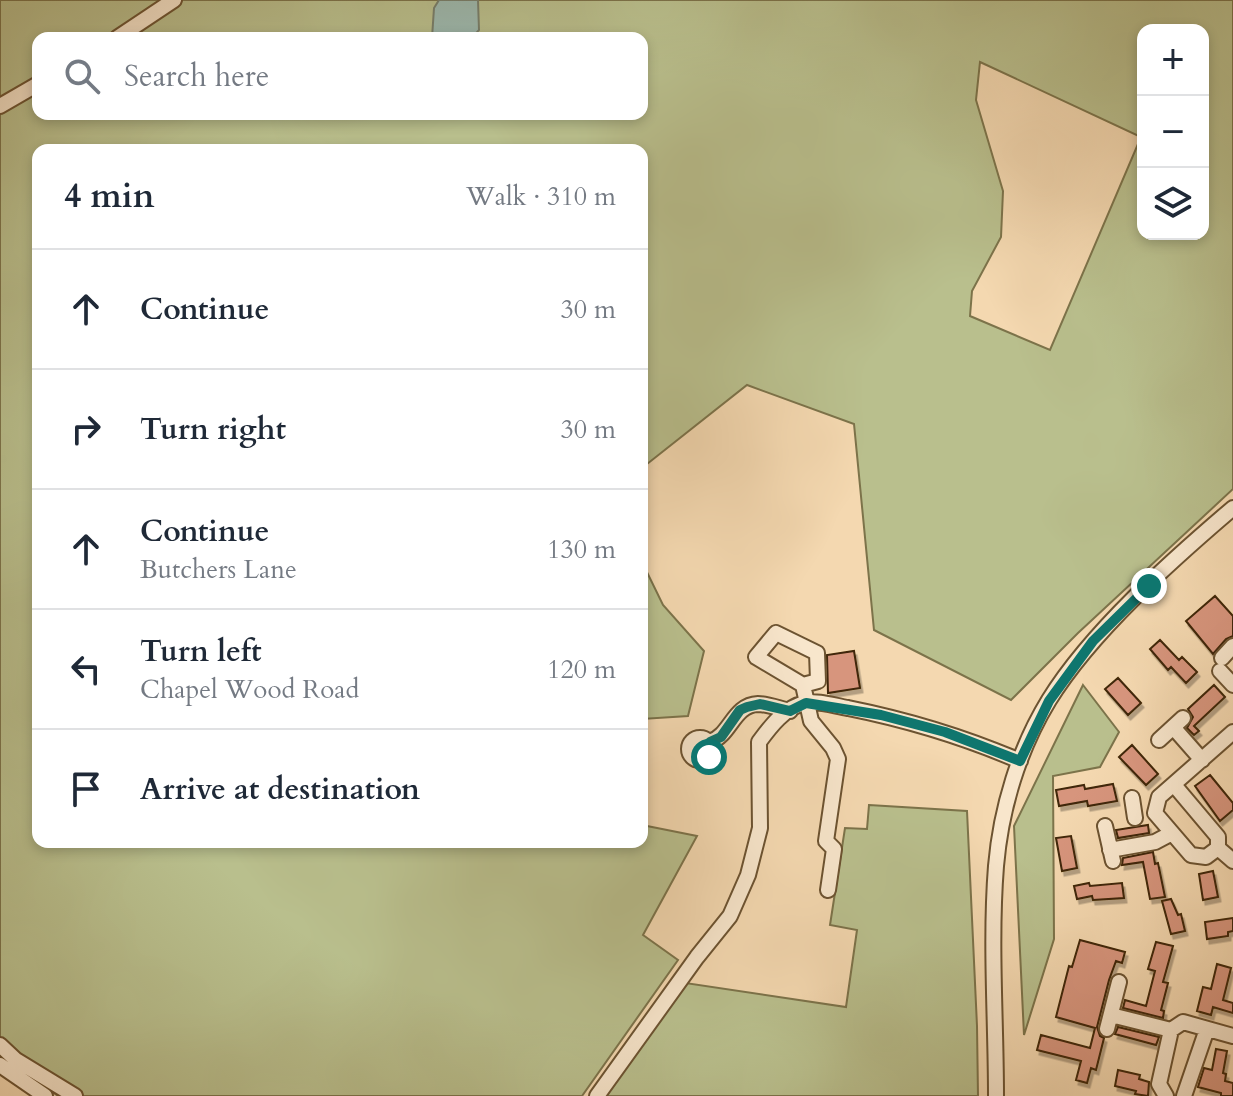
<!DOCTYPE html>
<meta charset="utf-8">
<style>
:root{--surface:#fff;--page:#f6f6f7;--text:#1f2937;--muted:#747a83;--line:#e0e1e3}
body{margin:0;font-family:Cardo,serif;background:var(--page);color:var(--text)}
.controls{position:absolute;right:24px;top:24px;display:grid;overflow:hidden;border-radius:16px;box-shadow:0 4px 12px #0003}
.controls button{width:72px;height:72px;display:grid;place-items:center;padding:0;border:0;border-bottom:2px solid var(--line);background:var(--surface);color:var(--text);font:40px sans-serif}
.stop{position:absolute;width:24px;height:24px;margin:-18px;border:6px solid #0f766e;border-radius:50%;background:#fff}
.stop.end{background:#0f766e;border-color:#fff;box-shadow:0 2px 8px #0008}
.list{margin:0;padding:0;list-style:none}
h2{display:flex;justify-content:space-between;align-items:center;height:104px;margin:0;padding:0 32px;font-size:34px}
h2 small{font-size:26px;font-weight:400;color:var(--muted)}
.list li{display:grid;grid-template-columns:52px 1fr auto;gap:24px;align-items:center;box-sizing:border-box;height:120px;padding:0 32px;border-top:2px solid var(--line)}
.list b{display:block;font-size:30px;white-space:nowrap}
.list p{margin:0;font-size:26px;white-space:nowrap;color:var(--muted)}
.list em{font-size:26px;font-style:normal;color:var(--muted)}
.icon{flex:none;width:44px;height:44px;fill:none;stroke:currentColor;stroke-width:2;stroke-linecap:round;stroke-linejoin:round}
.map{position:relative;flex:none;width:1233px;height:1096px;overflow:hidden}
.search{position:absolute;background:var(--surface);box-shadow:0 4px 12px #0003;left:32px;top:32px;width:616px;height:88px;display:flex;align-items:center;gap:20px;box-sizing:border-box;padding:0 28px;border-radius:16px;color:var(--muted);font-size:30px}
.panel{position:absolute;background:var(--surface);box-shadow:0 4px 12px #0003;left:32px;top:144px;width:616px;height:704px;border-radius:16px}
.map>svg:first-child{display:block}
</style>
<div class="map">
<svg width="1233" height="1096" viewBox="0 0 1233 1096">
<defs>
<filter id="shadow"><feDropShadow dx="2.5" dy="4.5" stdDeviation="0" flood-color="#0004"/></filter>
</defs>
<rect width="100%" height="100%" fill="#f4d8b0"/>
<filter id="stains"><feTurbulence type="fractalNoise" baseFrequency=".0025" numOctaves="4"/><feColorMatrix values="0 0 0 0 .2 0 0 0 0 .09 0 0 0 0 .02 0 0 0 .5 -.17"/></filter>
<radialGradient id="worn" r=".72"><stop offset=".6" stop-color="#630" stop-opacity="0"/><stop offset="1" stop-color="#630" stop-opacity=".3"/></radialGradient>
<path fill="#b9bf8d" stroke="#7c734a" stroke-width="2" fill-rule="evenodd" d="M0,0H1233V489L1078,633L1011,700L874,630L854,424L747,385L642,468V150H38V842H642V825L697,836L643,935L678,960L582,1096H58L0,1053ZM1143,30H1203V234H1143ZM38,38H642V114H38ZM980,62L1141,137L1050,350L970,316L972,291L1001,237L1003,191L976,100Z
M642,562L663,605L704,651L688,716L642,719Z
M1083,685L1119,732L1100,767L1053,776L1054,939L1024,1035L1014,826Z
M869,805L967,811L977,1026L978,1096H606L679,982L846,1007L857,930L830,925L845,828L867,829Z"/>
<path fill="#9cb9af" stroke="#777f6c" stroke-width="2" d="M439,0H478L479,30L472,38H432L434,8Z"/>
<path fill="#d7957d" stroke="#3f2707" stroke-width="2" filter="url(#shadow)" d="M1215,596L1233,616V636L1226,639L1213,654L1186,621Z
M1160,640L1179,660L1182,657L1197,672L1186,683L1171,667L1168,670L1150,649Z
M854,651L860,688L828,693L827,655Z
M1118,678L1141,703L1128,715L1105,689Z
M1214,685L1225,697L1194,726L1199,731L1194,735L1187,728L1193,717L1188,709Z
M1132,745L1158,774L1146,785L1119,757Z
M1210,775L1233,803V810L1220,821L1195,786Z
M1113,784L1117,801L1088,806L1087,801L1059,806L1056,790L1084,785L1085,789Z
M1148,825L1149,833L1118,838L1116,830Z
M1071,836L1077,868L1062,871L1056,838Z
M1153,852L1155,864L1158,863L1165,897L1150,899L1143,862L1122,865L1123,858Z
M1213,871L1218,897L1203,900L1199,874Z
M1089,883L1090,886L1122,883L1124,898L1093,900L1092,896L1077,899L1074,886Z
M1171,899L1178,915L1181,914L1185,931L1171,934L1162,901Z
M1233,918V931L1228,932V936L1207,939L1205,922Z
M1080,940L1125,952L1122,963L1116,961L1109,980L1097,1027L1100,1036L1104,1038L1096,1070L1091,1068L1087,1083L1076,1080L1081,1061L1037,1050L1041,1035L1090,1048L1095,1028L1056,1017L1069,966L1072,967Z
M1156,942L1173,946L1163,982L1168,983L1161,1010L1164,1011L1163,1018L1123,1008L1125,1000L1146,1006L1155,971L1148,969Z
M1217,964L1231,968L1223,1000L1233,1003V1013L1213,1007L1211,1015L1197,1011L1203,987L1211,989Z
M1118,1027L1159,1037L1156,1045L1115,1034Z
M1216,1049L1227,1051L1223,1073L1226,1074L1225,1081L1233,1083V1096H1221V1093L1198,1087L1204,1068L1212,1070Z
M1118,1070L1140,1075L1139,1079L1149,1082L1148,1096L1135,1094L1136,1091L1115,1086Z"/>
<g fill="none" stroke-linecap="round" stroke-linejoin="round">
<defs>
<path id="minor" d="M117,38L174,0
M0,106L38,84
M1222,658L1233,646
M1220,671L1233,685
M803,685L818,681L817,653L776,633L756,657L803,685L811,721L833,748L838,759L826,841L834,849L828,890
M1173,727L1202,760
M689 749a11 11 0 1 1 22 0a11 11 0 1 1-22 0Z
M1159,740L1183,718
M710,742C731,735 733,705 758,704C768,704 780,709 790,711
M1175,786L1218,837V848L1206,857L1191,855L1155,813L1159,797L1233,732
M1132,798L1135,818
M1105,826L1113,861
M1218,848L1233,861
M1110,850L1155,842L1172,833
M1111,1015L1171,1030
M1107,1029L1119,982
M0,1045L16,1060L75,1096
M0,1065L45,1096
M597,1096L697,957L730,916L748,875L760,828L759,742C770,727 785,707 805,703C818,700 835,706 848,708C908,720 964,737 1020,761
M996,1096C996,1020 990,942 996,866C1001,808 1019,749 1049,700C1091,632 1172,560 1233,508
M1166,1096L1159,1084L1171,1030L1183,1022L1233,1036
M1184,1096L1207,1029"/>
</defs>
<use href="#minor" stroke="#6c5331" stroke-width="18"/>
<use href="#minor" stroke="#f8e6cc" stroke-width="14"/>
</g>
<g fill="none" stroke-linecap="round" stroke-linejoin="round">
<path stroke="#0f766e" stroke-width="10" d="M709,757L712,750L710,742L721,737L740,710L747,707L760,704L790,711L806,703L881,715L945,732L1020,761L1049,701L1093,641L1149,586"/>
</g>
<rect width="100%" height="100%" filter="url(#stains)"/>
<rect width="100%" height="100%" fill="url(#worn)"/>
</svg>
<div class="controls">
<button>+</button>
<button>−</button>
<button><svg class="icon" aria-label="layers" viewBox="0 0 24 24"><path d="M12 4l9 5-9 5-9-5zM3 14l9 5 9-5"/></svg></button>
</div>
<div class="stop" style="left:709px;top:757px"></div>
<div class="stop end" style="left:1149px;top:586px"></div>
<div class="search"><svg class="icon" aria-label="search" viewBox="0 0 24 24"><circle cx="10" cy="10" r="6"/><path d="M15 15l6 6"/></svg>Search here</div>
<section class="panel">
<h2>4 min<small>Walk · 310 m</small></h2>
<ul class="list">
<li><svg class="icon" aria-label="ahead" viewBox="0 0 24 24"><path d="M12 20V5M6 11l6-6 6 6"/></svg><div><b>Continue</b></div><em>30 m</em></li>
<li><svg class="icon" aria-label="right" viewBox="0 0 24 24"><path d="M7 20v-9h11M14 6l5 5-5 5"/></svg><div><b>Turn right</b></div><em>30 m</em></li>
<li><svg class="icon" aria-label="ahead" viewBox="0 0 24 24"><path d="M12 20V5M6 11l6-6 6 6"/></svg><div><b>Continue</b><p>Butchers Lane</p></div><em>130 m</em></li>
<li><svg class="icon" aria-label="left" viewBox="0 0 24 24"><path d="M17 20v-9H6M10 6l-5 5 5 5"/></svg><div><b>Turn left</b><p>Chapel Wood Road</p></div><em>120 m</em></li>
<li><svg class="icon" aria-label="arrive" viewBox="0 0 24 24"><path d="M6 21V4h12l-3 4 3 4H6"/></svg><div><b>Arrive at destination</b></div></li>
</ul>
</section>
</div>
